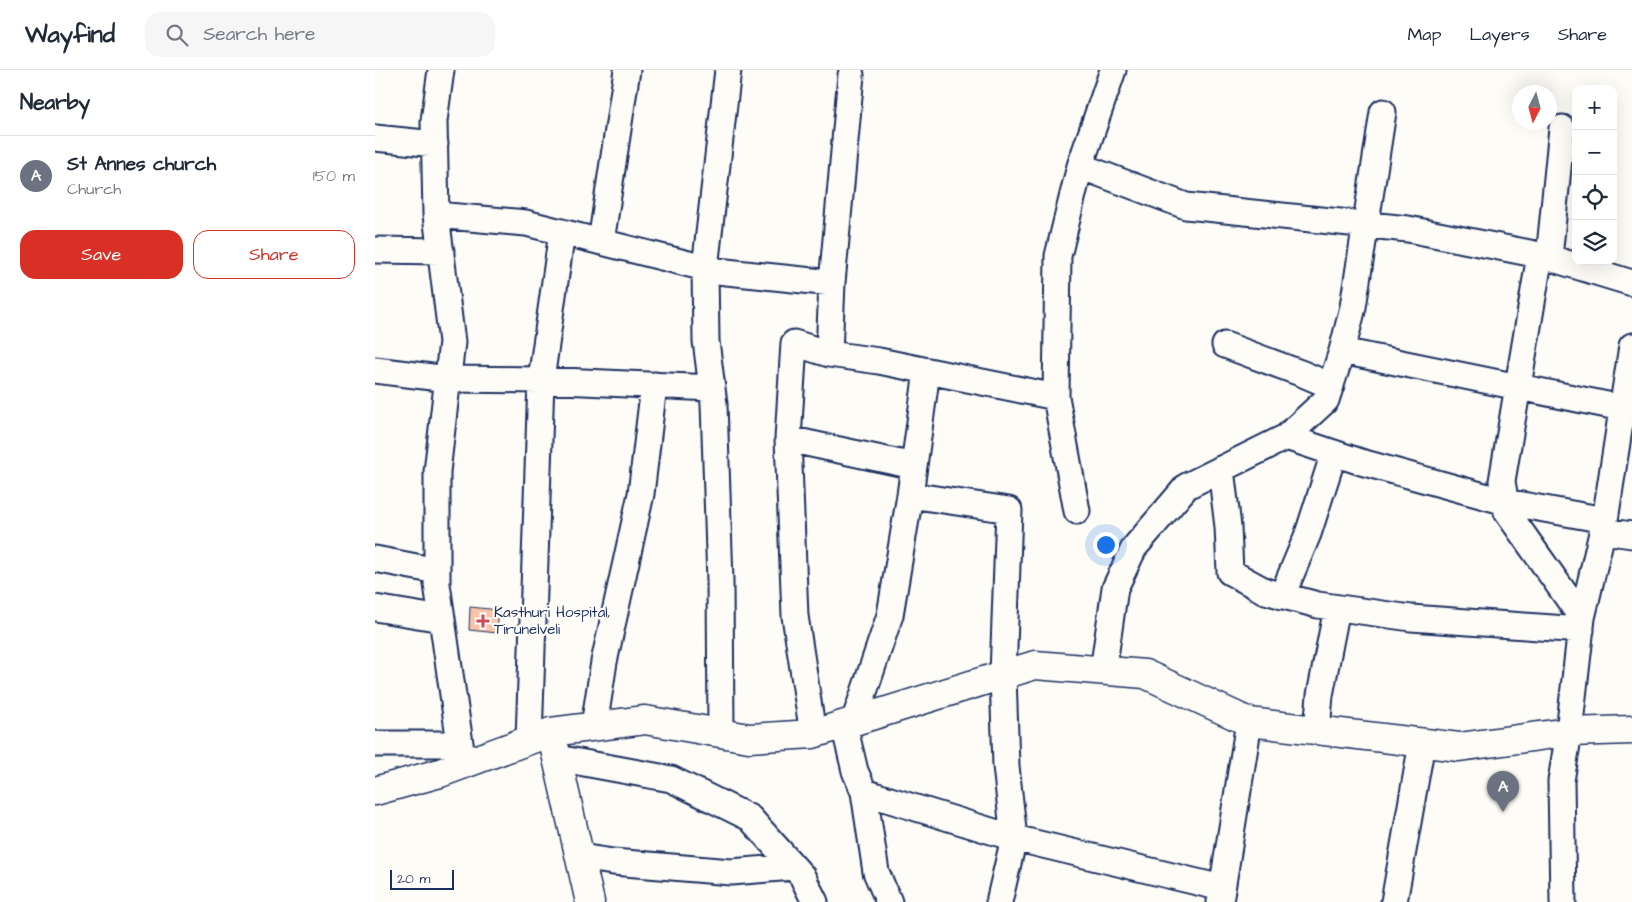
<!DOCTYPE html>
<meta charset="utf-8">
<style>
:root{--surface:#fff;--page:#f6f6f7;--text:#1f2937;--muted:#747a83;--line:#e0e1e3;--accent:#d93025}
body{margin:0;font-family:"Architects Daughter",sans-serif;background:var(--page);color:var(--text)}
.controls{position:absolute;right:15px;top:15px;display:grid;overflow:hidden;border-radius:10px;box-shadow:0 5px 20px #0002}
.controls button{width:45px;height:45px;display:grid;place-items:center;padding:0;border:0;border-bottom:1px solid var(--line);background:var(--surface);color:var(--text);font:25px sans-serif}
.compass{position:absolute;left:1137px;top:15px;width:45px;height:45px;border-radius:50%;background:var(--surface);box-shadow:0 5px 20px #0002;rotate:186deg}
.scale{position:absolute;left:15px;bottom:12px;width:64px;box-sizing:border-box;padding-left:5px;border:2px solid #1b2f5e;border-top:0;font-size:14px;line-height:18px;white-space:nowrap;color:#1b2f5e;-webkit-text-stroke:4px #fdfcf7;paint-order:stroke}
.you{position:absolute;left:730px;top:474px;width:18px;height:18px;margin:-12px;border:4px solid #fff;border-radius:50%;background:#1a73e8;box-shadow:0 0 0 8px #1a73e833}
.badge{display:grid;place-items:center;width:32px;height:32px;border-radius:50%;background:var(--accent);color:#fff;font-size:16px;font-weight:700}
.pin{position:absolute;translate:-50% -41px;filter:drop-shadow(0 1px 2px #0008)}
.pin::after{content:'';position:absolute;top:26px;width:18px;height:15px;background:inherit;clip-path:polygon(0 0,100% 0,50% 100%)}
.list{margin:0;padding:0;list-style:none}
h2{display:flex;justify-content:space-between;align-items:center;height:65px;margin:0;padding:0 20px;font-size:21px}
h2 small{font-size:16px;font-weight:400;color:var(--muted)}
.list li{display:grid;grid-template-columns:32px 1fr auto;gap:15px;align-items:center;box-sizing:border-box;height:80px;padding:0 20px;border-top:1px solid var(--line)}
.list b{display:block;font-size:19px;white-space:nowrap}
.list p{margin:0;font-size:16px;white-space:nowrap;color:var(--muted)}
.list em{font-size:16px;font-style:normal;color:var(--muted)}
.actions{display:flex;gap:10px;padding:15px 20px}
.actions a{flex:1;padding:11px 0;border:1px solid var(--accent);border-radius:15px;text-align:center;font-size:18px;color:var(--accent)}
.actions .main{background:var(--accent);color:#fff}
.icon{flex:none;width:28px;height:28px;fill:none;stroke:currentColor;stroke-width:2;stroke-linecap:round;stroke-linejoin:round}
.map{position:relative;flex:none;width:1257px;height:832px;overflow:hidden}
header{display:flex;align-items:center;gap:30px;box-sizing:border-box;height:70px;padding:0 25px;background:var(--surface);border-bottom:1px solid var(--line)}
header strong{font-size:24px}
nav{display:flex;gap:28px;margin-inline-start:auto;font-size:18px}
.search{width:350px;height:45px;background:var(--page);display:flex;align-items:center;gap:12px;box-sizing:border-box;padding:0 18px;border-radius:15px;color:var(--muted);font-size:19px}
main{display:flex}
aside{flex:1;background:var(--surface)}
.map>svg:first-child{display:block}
</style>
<header>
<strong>Wayfind</strong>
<div class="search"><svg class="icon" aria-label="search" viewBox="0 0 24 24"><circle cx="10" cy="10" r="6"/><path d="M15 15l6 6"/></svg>Search here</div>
<nav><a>Map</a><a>Layers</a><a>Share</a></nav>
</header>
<main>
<aside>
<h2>Nearby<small></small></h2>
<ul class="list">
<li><span class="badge" style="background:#6b7280">A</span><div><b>St Annes church</b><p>Church</p></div><em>150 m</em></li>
</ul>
<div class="actions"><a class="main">Save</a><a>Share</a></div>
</aside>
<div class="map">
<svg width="1257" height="832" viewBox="0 0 1257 832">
<rect width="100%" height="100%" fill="#fdfcf7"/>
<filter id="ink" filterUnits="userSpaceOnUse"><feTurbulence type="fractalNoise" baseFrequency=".02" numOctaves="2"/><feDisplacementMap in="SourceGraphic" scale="10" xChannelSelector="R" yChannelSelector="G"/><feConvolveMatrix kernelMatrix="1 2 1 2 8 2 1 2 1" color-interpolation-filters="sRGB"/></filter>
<g filter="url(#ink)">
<path fill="#f8c4a9" stroke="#1b2f5e" d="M95,537L124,540L122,563L94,560Z"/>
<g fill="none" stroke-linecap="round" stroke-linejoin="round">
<defs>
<path id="street" d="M66,0L59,51L61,145L77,272L62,402V514L88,694
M476,5L457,213L454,284L504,291L681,327L683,186L705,96L738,0
M0,68L60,74
M705,96L811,136L1033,159L1165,185L1257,213
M61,145L151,153L342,201L457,213
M226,172L252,0
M0,180L66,181
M1165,185L1127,411L1132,442L1207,548L1194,662L1186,711L1188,832
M1174,188L1187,58
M850,275L928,304L956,316
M967,281L1247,338
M0,300L73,309L166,310L337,318
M681,327L702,441
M911,367L986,392L1131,432L1230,450
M413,369L539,396
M846,399L853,457L855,502L890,521L943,535L1036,548L1206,560
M535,425L634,440L628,605L631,696L639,768L624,832
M1228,461L1257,465
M0,489L62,501
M907,526L933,464L959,383
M0,538L67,549
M1207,548L1230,450L1257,276
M728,601L740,518L759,478L812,416L911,367L951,330L967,281L978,237L1008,42
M479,652L515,545L535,425L552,301
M469,655L480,701L489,722L501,802L514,832
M219,656L229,592L266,424L279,315
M942,660L945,625L962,538
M346,663L345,511L339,334L331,271L330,198L353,0
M438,664L420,546L413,369L419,273L454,284
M154,670L166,310L187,162
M0,674H85
M182,688L296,709L375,748L427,806L440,832
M489,722L639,768L847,818
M205,787L238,792L356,802L419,797
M845,832L874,652
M1019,832L1047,673"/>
<path id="secondary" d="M176,662L215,832
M0,721L65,703L176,662L270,650L374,668L438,664L660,595L770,604L874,652L1084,677L1194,662L1257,660"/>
</defs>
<use href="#street" stroke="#1b2f5e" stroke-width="29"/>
<use href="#secondary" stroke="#1b2f5e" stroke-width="31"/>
<use href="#street" stroke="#fdfcf7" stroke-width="25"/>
<use href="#secondary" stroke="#fdfcf7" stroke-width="28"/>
</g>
</g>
<path fill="#d1495b" stroke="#fdfcf7" stroke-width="2" d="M105.5 543.5h5v5h5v5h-5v5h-5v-5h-5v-5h5z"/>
<g text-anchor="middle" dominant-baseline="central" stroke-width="4.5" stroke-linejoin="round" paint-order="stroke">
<g font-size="15" fill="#1b2f5e" stroke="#fdfcf7" text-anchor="start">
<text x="119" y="542">Kasthuri Hospital,<tspan x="119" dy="17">Tirunelveli</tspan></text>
</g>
</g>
</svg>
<div class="controls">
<button>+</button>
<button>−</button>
<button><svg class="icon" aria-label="locate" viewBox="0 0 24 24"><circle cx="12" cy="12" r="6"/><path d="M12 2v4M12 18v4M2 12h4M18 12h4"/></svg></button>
<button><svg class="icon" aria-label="layers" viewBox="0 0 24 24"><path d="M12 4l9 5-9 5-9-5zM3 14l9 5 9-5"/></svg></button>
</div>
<svg class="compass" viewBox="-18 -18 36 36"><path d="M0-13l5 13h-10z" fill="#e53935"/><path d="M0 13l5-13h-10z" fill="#747a83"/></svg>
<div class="scale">20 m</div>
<div class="you"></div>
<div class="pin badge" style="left:1128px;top:742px;background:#6b7280">A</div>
</div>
</main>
